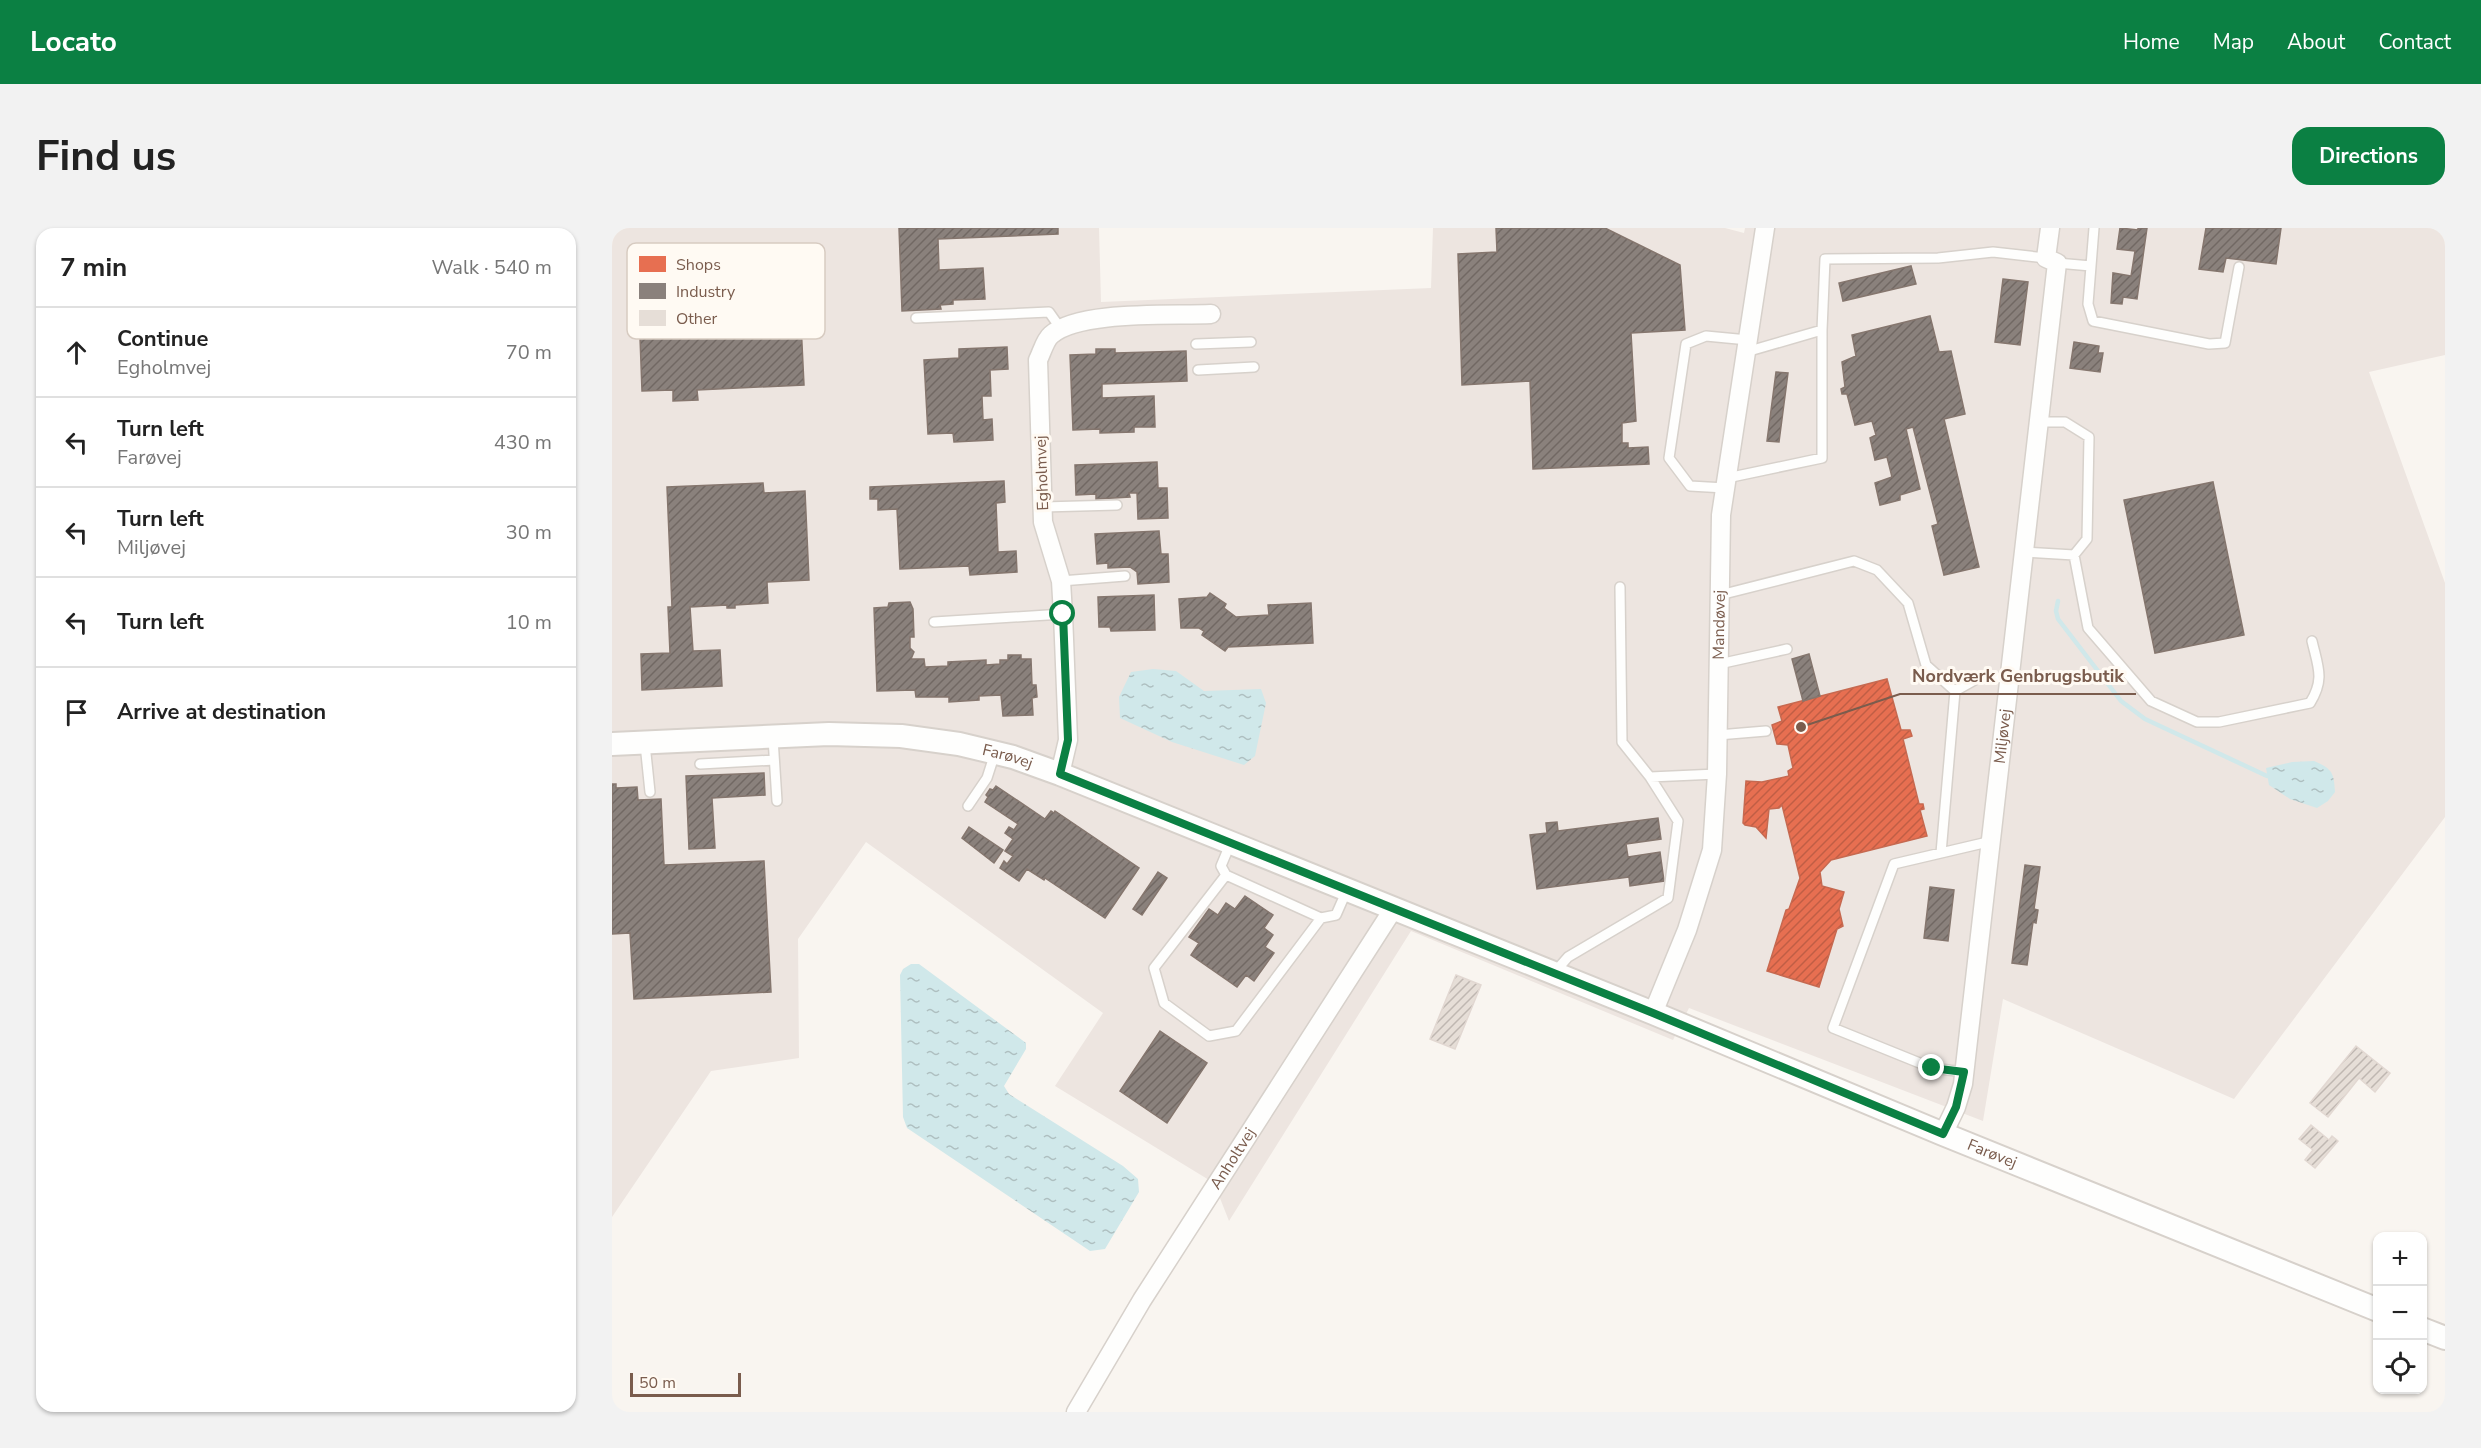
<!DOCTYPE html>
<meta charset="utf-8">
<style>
:root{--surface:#fff;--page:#f2f2f2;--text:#222;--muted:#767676;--line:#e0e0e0;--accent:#0b8043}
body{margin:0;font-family:"Nunito Sans",sans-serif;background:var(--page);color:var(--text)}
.controls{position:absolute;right:18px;bottom:18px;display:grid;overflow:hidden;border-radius:12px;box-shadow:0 2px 4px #0004}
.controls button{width:54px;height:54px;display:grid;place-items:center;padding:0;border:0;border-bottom:2px solid var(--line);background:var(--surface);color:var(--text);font:30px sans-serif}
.scale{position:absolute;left:18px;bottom:15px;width:111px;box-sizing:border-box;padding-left:6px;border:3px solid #7a5c4d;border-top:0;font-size:16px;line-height:21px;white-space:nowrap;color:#7a5c4d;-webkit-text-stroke:4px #fffaf3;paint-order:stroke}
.stop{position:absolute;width:18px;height:18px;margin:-14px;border:4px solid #0b8043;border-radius:50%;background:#fff}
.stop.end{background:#0b8043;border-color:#fff;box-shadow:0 2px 6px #0008}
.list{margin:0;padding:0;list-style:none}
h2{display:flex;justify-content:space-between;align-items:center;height:78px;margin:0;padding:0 24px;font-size:26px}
h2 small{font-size:20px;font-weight:400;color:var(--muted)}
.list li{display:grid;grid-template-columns:39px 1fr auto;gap:18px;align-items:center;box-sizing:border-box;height:90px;padding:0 24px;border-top:2px solid var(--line)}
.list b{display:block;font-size:22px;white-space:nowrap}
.list p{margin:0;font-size:20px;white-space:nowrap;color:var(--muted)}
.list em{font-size:20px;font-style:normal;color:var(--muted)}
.icon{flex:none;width:33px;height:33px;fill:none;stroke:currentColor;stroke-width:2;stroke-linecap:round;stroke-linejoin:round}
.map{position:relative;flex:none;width:1833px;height:1184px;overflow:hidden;border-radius:18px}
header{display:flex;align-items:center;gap:36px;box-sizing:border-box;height:84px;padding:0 30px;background:var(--accent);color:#fff}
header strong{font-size:28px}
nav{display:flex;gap:33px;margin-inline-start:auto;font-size:21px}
.intro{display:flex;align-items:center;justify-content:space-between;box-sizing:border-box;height:144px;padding:0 36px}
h1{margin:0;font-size:42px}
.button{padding:15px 27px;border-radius:18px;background:var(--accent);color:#fff;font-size:21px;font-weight:700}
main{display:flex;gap:36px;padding:0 36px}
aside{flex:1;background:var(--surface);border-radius:18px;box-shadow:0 2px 4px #0004}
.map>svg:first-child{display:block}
</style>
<header>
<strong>Locato</strong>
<nav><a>Home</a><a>Map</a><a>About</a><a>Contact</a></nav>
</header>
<div class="intro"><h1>Find us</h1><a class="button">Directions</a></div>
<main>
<aside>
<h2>7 min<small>Walk · 540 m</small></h2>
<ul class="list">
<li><svg class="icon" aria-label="ahead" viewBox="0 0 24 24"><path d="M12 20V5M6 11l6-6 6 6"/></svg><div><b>Continue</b><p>Egholmvej</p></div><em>70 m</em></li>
<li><svg class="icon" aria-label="left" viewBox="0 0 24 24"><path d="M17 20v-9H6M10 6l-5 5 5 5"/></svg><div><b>Turn left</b><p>Farøvej</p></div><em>430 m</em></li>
<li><svg class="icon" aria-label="left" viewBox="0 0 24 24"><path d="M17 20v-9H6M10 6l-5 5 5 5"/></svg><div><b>Turn left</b><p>Miljøvej</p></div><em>30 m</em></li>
<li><svg class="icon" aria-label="left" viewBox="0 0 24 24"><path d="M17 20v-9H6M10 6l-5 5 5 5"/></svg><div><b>Turn left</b></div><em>10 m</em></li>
<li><svg class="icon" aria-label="arrive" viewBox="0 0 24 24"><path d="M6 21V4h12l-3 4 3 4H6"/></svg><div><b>Arrive at destination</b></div></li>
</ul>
</aside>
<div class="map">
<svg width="1833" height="1184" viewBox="0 0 1833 1184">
<defs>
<pattern id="water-ripples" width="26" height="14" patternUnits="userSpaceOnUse" patternTransform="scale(1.5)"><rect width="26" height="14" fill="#d0e8ea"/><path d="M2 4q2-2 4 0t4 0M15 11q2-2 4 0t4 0" fill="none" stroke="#aebfc0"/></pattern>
<pattern id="shops-hatch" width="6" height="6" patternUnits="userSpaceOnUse" patternTransform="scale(1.5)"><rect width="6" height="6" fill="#e76f51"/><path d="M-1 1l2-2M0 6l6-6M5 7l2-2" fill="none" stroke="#c05e45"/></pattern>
<pattern id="industry-hatch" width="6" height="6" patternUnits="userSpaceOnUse" patternTransform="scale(1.5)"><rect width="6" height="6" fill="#8a817c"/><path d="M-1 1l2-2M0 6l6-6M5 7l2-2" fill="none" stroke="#716863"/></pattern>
<pattern id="building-hatch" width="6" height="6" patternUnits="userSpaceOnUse" patternTransform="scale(1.5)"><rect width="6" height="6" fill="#e6ded7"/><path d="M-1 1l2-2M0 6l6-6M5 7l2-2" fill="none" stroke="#bfb7b1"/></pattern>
</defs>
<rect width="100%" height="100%" fill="#f9f5f0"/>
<path fill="#ede5e0" d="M0,0H487L489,74L819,60L821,0H1113L1132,5L1133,0H1833V127L1757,144L1833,355V589L1622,871L1391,771L1371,893L1077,780L1061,812L799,703L617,993L602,955L443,858L491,785L254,614L186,711L187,830L99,843L0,989Z"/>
<path fill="url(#water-ripples)" d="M541,441L564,443L592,463L649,461L654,475L643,528L632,537L560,514L508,490L507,469L519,444Z
M1702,533C1720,541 1722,544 1723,564L1716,573L1705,580L1678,571L1657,557L1654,540L1680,534Z
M299,736H307L414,815V821L392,858L397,866L511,938L526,951L527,964L493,1021L478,1023L295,900L291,889L288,747L291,741Z"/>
<path fill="url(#shops-hatch)" stroke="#c66950" stroke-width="1.5" d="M1275,451L1289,502H1298L1300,508L1291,511L1307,576H1311L1312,581L1308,582L1315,608L1219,632L1208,644L1210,658L1232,664L1227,681L1231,698L1225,701L1207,759L1155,743L1174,682L1177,681L1188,650L1170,577L1167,580L1157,581L1154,610L1144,599L1133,597L1131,595L1134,553L1150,554L1177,548L1176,543L1181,540L1176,517L1165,516L1160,497L1170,493L1166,479Z"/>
<path fill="url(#industry-hatch)" stroke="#85766e" stroke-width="1.5" d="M287,0H446V6L326,11L327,42L371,40L373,71L341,72V76L328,77L329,81L290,83Z
M884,0H993L1068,37L1073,102L1019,105L1024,193L1010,195V215H1016V220L1036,219L1037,236L921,241L918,153L850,157L846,26L885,24Z
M1508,0L1526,2V0H1535L1525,71L1511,69L1510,76L1499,75L1501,45L1519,48L1523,23L1505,21Z
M1594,0H1669L1664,36L1614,30L1611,44L1587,41Z
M1299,38L1304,56L1231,73L1227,55Z
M1391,51L1416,54L1408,117L1383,114Z
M188,75L192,157L85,162L86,172L61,173V162L30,163L27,82Z
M1318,88L1327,124L1339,123L1353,186L1332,191L1367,339L1332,347L1320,298L1326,296L1301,199L1294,201L1308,261L1288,267V272L1268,277L1263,255L1280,249L1275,229L1263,232L1258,210L1264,207L1260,193L1243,197L1235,166H1230L1229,161L1233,159L1230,134L1244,128L1240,107Z
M1462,114L1487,118L1486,125H1491L1488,144L1458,140Z
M395,119L396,141L378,142L379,168H370L371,192L380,191L381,212L342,214L341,205L316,206L312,132L347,130V121Z
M484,121H503V125L574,123L575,153L490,156V170L542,168L543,199H522V204L488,205V201L461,202L458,127L484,126Z
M1164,144L1176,145L1167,214L1155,213Z
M545,234L546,260H555L556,290L526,291L525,265H517L518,269L484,271V266L464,267L463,237Z
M392,253L393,274L384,275L386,324L404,323L405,344L358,347L357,338L288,341L285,281L266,282V271H258V259Z
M1601,254L1632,407L1543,425L1512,272Z
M151,255L152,265L193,263L197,352L155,354L156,375L123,377V380H115V377L78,379L81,423L108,422L110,458L30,462L29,426L58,425L56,379H60L55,259Z
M547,303L549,326H556L557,354L526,356L525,344L518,339L496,340V335L485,336L483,306Z
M598,365L614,376L612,380L624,389L657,387L656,377L699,375L701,415L616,419L613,423L590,407L592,403L587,400H569L567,371L595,369Z
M542,367L543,402L499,403L498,399H487L486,369Z
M298,374L301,381L302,409H298V420L302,424L299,431H312L313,439L336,438V434L374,432V437L388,436V432H396V427H409V431H419L420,457H424L425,469L420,470L421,487L391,488L389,467L367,468V472L337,474V469H304L303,462L265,463L262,380L276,379L277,375Z
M1197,426L1208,468L1191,473L1180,431Z
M152,545L153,567L100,570L103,620L77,621L74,548Z
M0,556H4V560L25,559L26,572L49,571L52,637L152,633L159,764L22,771L18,705L0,706Z
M384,558L433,591L439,583L442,585L443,583L527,640L493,690L433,650L432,652L415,641L407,653L388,640L392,633L395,636L401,628L393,623L401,611L393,605L397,599L402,602L406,596L373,574L376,569L374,567L378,561L381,562Z
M1046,590L1049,611L1014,616L1016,629L1048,624L1052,653L1018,658L1017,649L925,661L918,607L935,605L934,595L945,594L946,603Z
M357,599L391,622L382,635L350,610Z
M1413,637L1428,639L1422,681L1426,682L1424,695L1421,694L1415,737L1400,735Z
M546,644L555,650L530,687L521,681Z
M1318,659L1342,662L1336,713L1312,710Z
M633,668L661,687L652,700L661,707L653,719L662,725L642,753L634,747L625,759L579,727L587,715L577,709L597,681L606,687L614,675L623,681Z
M548,803L595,835L555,895L508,863Z"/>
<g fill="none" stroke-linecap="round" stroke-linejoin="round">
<path stroke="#d0e8ea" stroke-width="4.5" d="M1446,373L1444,383L1446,391L1509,473L1533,491L1655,548"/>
</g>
<path fill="url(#building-hatch)" stroke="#e2d8d2" stroke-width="1.5" d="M844,747L869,757L843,821L818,811Z
M1744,818L1778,845L1763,864L1747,850L1716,889L1698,875Z
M1699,897L1717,912L1720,908L1726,913L1703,940L1693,932L1701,922L1687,911Z"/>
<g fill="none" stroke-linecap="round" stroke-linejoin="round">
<defs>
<path id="service" d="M1482,0L1476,76L1481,93L1597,116L1613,115L1627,39
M1445,35L1479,38
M304,90L437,84L449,101
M584,116L639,114
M1134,124L1210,102
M586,142L642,139
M1115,250L1210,230V102L1213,31L1326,30L1381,24L1434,30
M1113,260L1078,258L1057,230L1074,116L1094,108L1136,112
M431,279L505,277
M1412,324L1462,327L1475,311L1477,209L1453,194H1427
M1462,327L1476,400L1539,473L1585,494H1607L1698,475C1713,451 1706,439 1700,413
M449,353L513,348
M1008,359L1010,514L1038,549L1105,546
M1108,367L1242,333L1265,342L1296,375L1314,437L1343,463L1329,625
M322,394L451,386
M1107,436L1175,421
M1343,463L1368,449L1399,450
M1106,507L1154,503
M161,510L165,573
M33,516L38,564
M88,536L162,532
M356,578L375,550L383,525
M619,614L609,638L614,647L709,690L724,687L735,662
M614,647L542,740L552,775L597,808L624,803L709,690
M942,745L956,729L1056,670L1066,593L1038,549
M1352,844L1320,840L1221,800L1282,636L1380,613"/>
<g id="minor">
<path d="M448,546L456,512L451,386L449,353L431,294L426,132C430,124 433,112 439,107C467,82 560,88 599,86"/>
<path id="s1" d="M1041,785L1075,702L1100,622L1105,546L1109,287L1153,0"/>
<path id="s2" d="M1331,906L1344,879L1351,856L1445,35L1434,30L1438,0"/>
<path id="s3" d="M464,1184L530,1072L782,680"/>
</g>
<g id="tertiary">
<path id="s4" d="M0,516L217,506L289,508L347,516L401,529L448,546L1041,785L1331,906L1766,1082"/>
<path d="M1810,1101L1833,1110"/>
</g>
</defs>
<use href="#service" stroke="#d7d1cb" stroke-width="12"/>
<use href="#minor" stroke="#d7d1cb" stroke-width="21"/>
<use href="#tertiary" stroke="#d7d1cb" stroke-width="26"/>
<use href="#service" stroke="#fefefd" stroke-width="9"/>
<use href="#minor" stroke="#fefefd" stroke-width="18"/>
<use href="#tertiary" stroke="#fefefd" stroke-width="22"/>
</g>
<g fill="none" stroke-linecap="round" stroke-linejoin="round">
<path stroke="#0b8043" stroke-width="8" d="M451,386L456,512L448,546L1041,785L1331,906L1344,879L1352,844L1320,840"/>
</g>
<g text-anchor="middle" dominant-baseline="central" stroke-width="6" stroke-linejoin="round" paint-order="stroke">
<g font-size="16" fill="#7a5c4d" stroke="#fffaf3">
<text transform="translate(430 245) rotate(-92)">Egholmvej</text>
<text stroke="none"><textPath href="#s1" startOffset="399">Mandøvej</textPath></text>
<text stroke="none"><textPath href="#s2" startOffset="404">Miljøvej</textPath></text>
<text stroke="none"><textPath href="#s4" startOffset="398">Farøvej</textPath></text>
<text stroke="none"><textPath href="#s4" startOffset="1460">Farøvej</textPath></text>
<text stroke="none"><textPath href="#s3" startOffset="298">Anholtvej</textPath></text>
</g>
</g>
<rect x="15" y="15" width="198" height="96" rx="9" fill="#fffaf3" stroke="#d7cbc1" stroke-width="1.5"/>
<rect x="27" y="28" width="27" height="16" fill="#e76f51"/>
<rect x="27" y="55" width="27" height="16" fill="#8a817c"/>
<rect x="27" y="82" width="27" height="16" fill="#e6ded7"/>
<g font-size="16" fill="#7a5c4d">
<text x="64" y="42">Shops</text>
<text x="64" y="69">Industry</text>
<text x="64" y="96">Other</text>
</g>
<path fill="none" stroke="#7a5c4d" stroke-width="2" d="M1189 499L1288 466H1524"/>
<circle fill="#7a5c4d" stroke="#fffaf3" stroke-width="2" cx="1189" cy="499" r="6"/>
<g font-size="18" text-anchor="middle" font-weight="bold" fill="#7a5c4d" stroke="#fffaf3" stroke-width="6" stroke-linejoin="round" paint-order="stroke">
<text x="1406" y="454">Nordværk Genbrugsbutik</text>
</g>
</svg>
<div class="controls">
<button>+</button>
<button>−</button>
<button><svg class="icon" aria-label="locate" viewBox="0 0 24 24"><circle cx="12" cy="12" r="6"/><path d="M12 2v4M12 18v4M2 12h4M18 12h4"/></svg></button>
</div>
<div class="scale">50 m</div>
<div class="stop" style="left:451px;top:386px"></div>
<div class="stop end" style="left:1320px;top:840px"></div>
</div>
</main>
